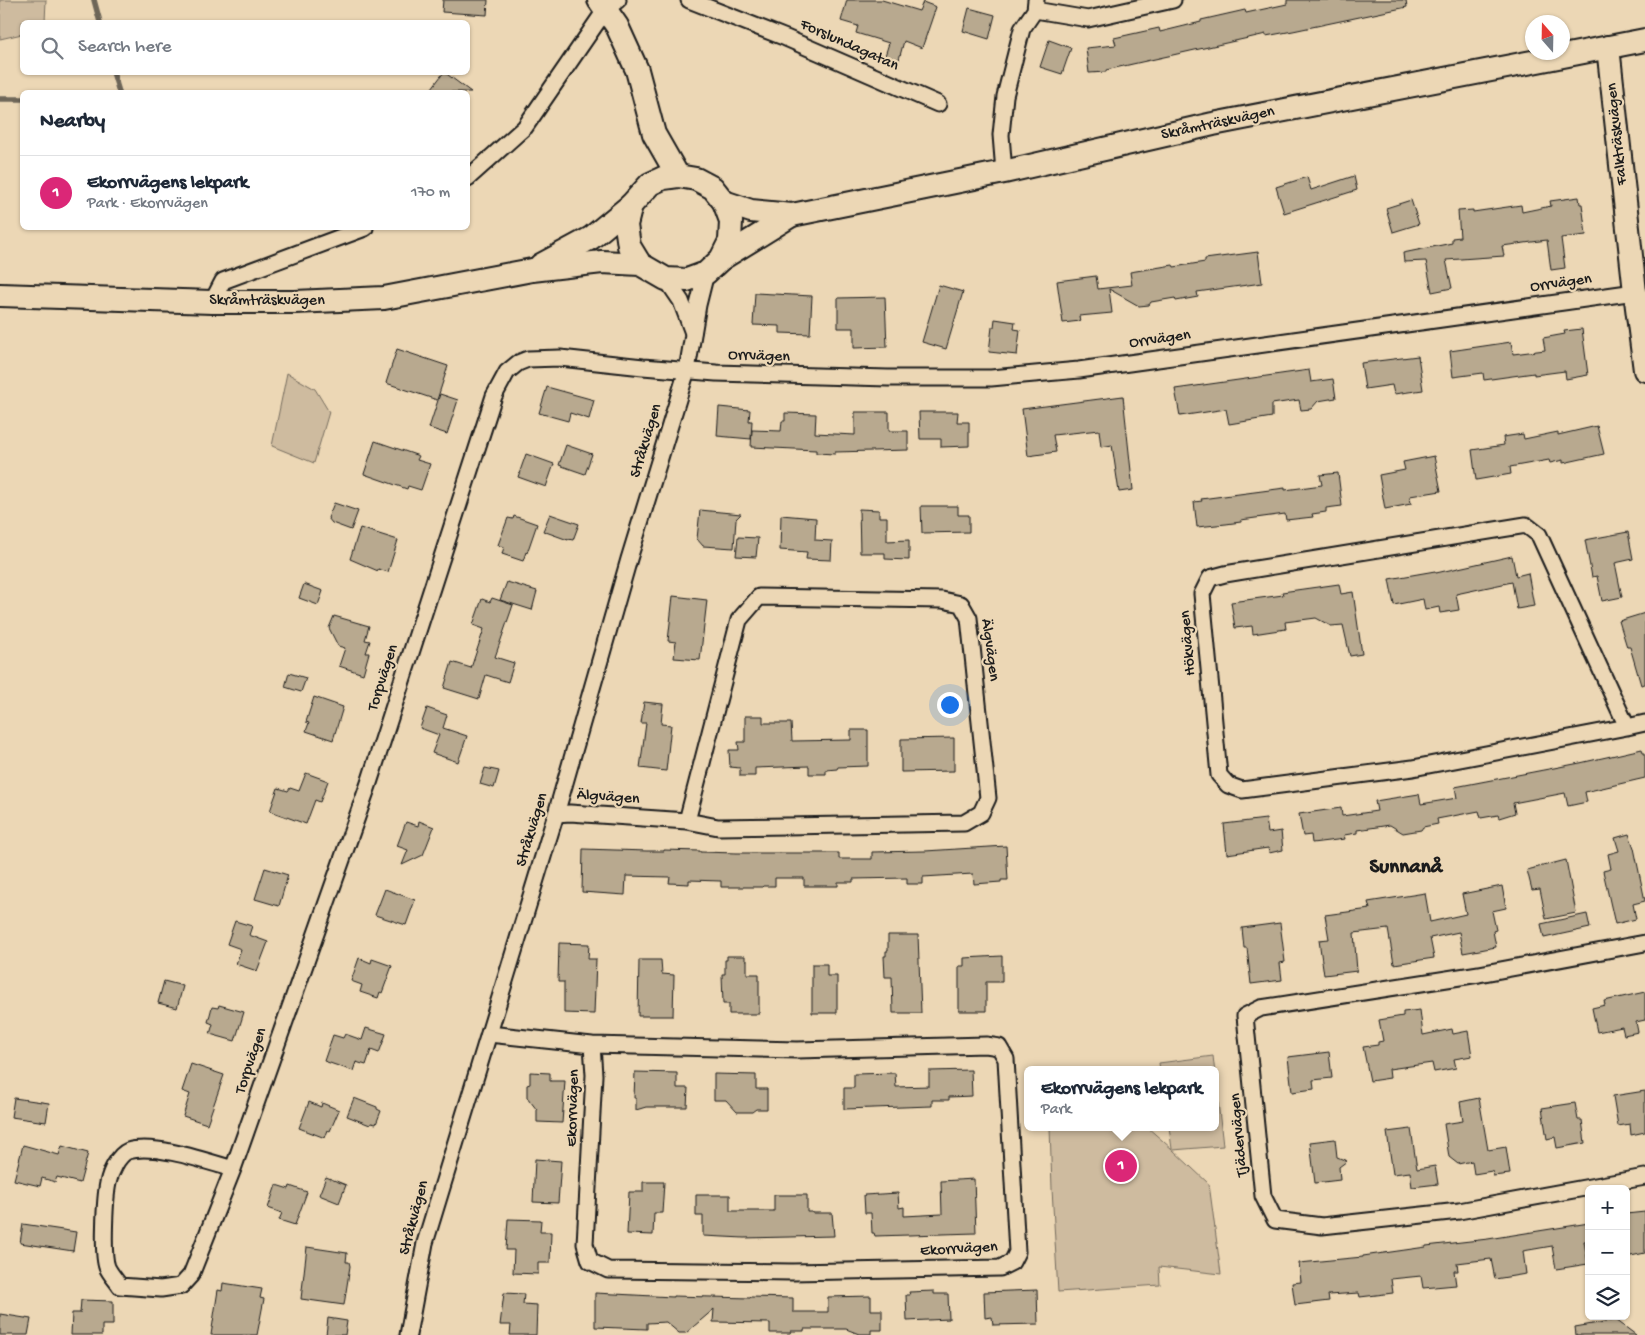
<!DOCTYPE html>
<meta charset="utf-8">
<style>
:root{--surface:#fff;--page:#f6f6f7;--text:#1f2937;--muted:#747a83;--line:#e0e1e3;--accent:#db2777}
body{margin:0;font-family:"Gochi Hand",sans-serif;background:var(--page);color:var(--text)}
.controls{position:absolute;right:15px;bottom:15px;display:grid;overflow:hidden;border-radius:8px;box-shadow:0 1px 4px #0004}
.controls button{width:45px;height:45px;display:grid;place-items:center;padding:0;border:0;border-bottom:1px solid var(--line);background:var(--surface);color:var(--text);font:25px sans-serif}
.compass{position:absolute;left:1525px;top:15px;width:45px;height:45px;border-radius:50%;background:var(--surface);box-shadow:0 1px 4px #0004;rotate:340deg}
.you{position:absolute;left:949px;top:704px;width:18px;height:18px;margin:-12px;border:4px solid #fff;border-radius:50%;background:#1a73e8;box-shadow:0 0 0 8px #1a73e833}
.badge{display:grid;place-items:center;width:32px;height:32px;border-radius:50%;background:var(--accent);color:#fff;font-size:16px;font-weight:700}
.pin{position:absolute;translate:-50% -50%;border:2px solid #fff;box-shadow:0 1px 5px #0006}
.popup{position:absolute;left:1024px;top:1066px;width:195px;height:65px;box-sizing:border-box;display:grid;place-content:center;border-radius:8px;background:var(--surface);filter:drop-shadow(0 1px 4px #0005);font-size:16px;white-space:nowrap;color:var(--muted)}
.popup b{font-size:19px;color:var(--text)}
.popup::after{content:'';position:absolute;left:50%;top:100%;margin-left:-10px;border:10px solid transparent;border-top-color:var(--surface)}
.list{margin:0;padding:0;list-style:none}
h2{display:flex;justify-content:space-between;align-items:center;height:65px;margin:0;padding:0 20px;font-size:21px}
h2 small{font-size:16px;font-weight:400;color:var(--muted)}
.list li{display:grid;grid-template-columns:32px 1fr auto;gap:15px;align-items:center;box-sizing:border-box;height:75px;padding:0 20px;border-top:1px solid var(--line)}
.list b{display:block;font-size:19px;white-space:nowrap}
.list p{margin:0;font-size:16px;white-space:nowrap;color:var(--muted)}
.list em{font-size:16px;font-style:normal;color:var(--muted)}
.icon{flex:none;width:28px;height:28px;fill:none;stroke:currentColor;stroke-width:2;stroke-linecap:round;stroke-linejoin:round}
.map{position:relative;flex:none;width:1645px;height:1335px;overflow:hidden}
.search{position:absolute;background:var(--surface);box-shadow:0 1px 4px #0004;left:20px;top:20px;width:450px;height:55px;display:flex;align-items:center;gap:12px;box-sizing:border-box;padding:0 18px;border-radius:8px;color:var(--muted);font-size:19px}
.panel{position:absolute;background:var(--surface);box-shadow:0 1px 4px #0004;left:20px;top:90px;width:450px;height:140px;border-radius:8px}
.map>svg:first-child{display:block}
.green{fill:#cebb9f;stroke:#756c5e}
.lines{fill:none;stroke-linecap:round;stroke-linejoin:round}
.stream{stroke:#6e6659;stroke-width:5.5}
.building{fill:#b8a98f;stroke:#1c1c1c}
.street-casing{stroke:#1c1c1c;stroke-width:19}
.secondary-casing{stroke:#1c1c1c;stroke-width:26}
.street{stroke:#ecd7b5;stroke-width:15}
.secondary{stroke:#ecd7b5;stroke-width:22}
.labels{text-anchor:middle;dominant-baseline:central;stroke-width:4.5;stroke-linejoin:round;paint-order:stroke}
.street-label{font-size:16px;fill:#1c1c1c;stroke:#ecd7b5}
.district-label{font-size:21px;font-weight:bold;fill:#1c1c1c;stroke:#ecd7b5}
</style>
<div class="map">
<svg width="1645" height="1335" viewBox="0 0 1645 1335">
<rect width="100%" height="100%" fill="#ecd7b5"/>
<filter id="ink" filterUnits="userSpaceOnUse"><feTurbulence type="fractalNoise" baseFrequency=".02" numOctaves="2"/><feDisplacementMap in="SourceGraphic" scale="10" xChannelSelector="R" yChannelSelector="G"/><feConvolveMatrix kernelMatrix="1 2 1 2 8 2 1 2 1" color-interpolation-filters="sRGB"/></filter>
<g filter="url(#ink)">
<g class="green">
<polygon points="0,0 46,0 45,22 22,22 22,34 0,39"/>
<polygon points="287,373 315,389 329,412 314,463 272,446"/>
<polygon points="1213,1056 1223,1146 1173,1150 1209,1184 1221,1274 1159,1267 1160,1285 1058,1292 1052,1189 1050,1127 1147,1127 1172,1149 1169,1127 1215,1127 1215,1070 1160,1070 1159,1063"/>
</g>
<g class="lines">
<g class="stream">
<polyline points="94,0 100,22"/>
<polyline points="113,72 119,92"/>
<polyline points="0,99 22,99"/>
</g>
</g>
<g class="building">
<polygon points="443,0 488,0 487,15 442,12"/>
<polygon points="847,0 882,0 919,11 923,2 936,7 922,48 904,41 898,63 884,59 889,43 856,33 858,26 841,21"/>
<polygon points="1287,0 1406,0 1407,7 1293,31 1266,36 1266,34 1106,70 1106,72 1089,73 1086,48 1116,45 1114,38 1159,28 1160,32 1201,22 1201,20 1245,10 1246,13 1287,4"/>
<polygon points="969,8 995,15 989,39 963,31"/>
<polygon points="1049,40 1071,48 1062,74 1040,67"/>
<polygon points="444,72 471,92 429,92"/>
<polygon points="1354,176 1357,190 1284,213 1276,187 1307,177 1311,190"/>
<polygon points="1579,197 1580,204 1582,204 1586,235 1561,238 1565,268 1551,270 1547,240 1502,246 1504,256 1446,260 1452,288 1432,292 1426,261 1404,262 1403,253 1452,243 1452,238 1460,237 1458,211 1473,210 1473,212 1521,205 1522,212 1551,206 1550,201"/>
<polygon points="1411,200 1419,224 1393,232 1386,208"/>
<polygon points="1258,252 1262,283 1197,292 1198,297 1176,301 1175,298 1151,302 1149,305 1139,306 1109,289 1112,313 1079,316 1080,321 1063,323 1057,281 1096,276 1098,289 1132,285 1130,272 1173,265 1174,267 1205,262 1205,259"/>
<polygon points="939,285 963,292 946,349 922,342"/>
<polygon points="755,293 812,296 810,334 780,333 780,326 753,325"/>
<polygon points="885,297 887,347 854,348 854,328 838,328 838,298"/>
<polygon points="995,319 1015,322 1014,329 1020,330 1017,355 989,352 992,327 994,327"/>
<polygon points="1582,329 1588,375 1566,379 1565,371 1534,375 1534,373 1484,380 1483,373 1453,377 1450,351 1511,342 1513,354 1545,350 1543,338 1565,334 1564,331"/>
<polygon points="397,349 448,366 437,400 386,383"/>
<polygon points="1418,356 1423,390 1394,394 1392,385 1365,389 1361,363"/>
<polygon points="1309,370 1311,382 1333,379 1336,398 1318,401 1311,409 1301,410 1299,400 1272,404 1272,417 1229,424 1226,409 1180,416 1175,389"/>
<polygon points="547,387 594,400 589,419 570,413 568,421 539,413"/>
<polygon points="440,394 458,400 447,434 429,428"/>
<polygon points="1123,396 1133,490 1119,492 1112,445 1101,447 1099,430 1053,435 1056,452 1028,456 1022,409"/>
<polygon points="719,407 750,410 749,421 752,421 751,439 717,436"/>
<polygon points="855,412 889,412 889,431 908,431 908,450 835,452 835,454 816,453 816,450 751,447 752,430 781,431 782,421 785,421 785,413 816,414 815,433 855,435"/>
<polygon points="919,412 958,412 957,422 969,422 969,446 941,447 941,439 920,439"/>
<polygon points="1597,426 1604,454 1563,463 1563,460 1550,463 1549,460 1510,467 1511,474 1476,480 1472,450 1504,445 1503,437 1523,434 1524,439 1558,432 1558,435"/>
<polygon points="375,441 419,456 417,460 430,464 421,490 408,486 407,489 364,474"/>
<polygon points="566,445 592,454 585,474 559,465"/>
<polygon points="526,454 554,464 546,487 518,477"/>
<polygon points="1434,456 1441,491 1410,496 1411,504 1385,509 1379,475 1405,470 1403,462"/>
<polygon points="1338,473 1342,506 1326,508 1326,512 1312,514 1313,517 1286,520 1285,514 1241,520 1241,522 1226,524 1197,527 1194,502 1202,501 1201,499 1285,488 1285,490 1322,485 1320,475"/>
<polygon points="334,503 358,511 351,530 332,523 328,518"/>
<polygon points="921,506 958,506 958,515 969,515 969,532 922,533"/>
<polygon points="859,509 879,510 879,517 887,517 887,541 909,540 909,560 885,559 885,553 860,553"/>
<polygon points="700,510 741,514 736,519 734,548 703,546 697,539"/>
<polygon points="550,514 579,524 573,540 568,539 568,540 543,531"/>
<polygon points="781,515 816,518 815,540 832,541 831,560 806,559 807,552 780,550"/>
<polygon points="514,516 537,524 527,553 526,552 523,561 502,554 504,547 498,545 508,518 513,519"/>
<polygon points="360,528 398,540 388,572 378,569 378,571 350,559"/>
<polygon points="1628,532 1633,559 1615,563 1622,597 1602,601 1597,576 1592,577 1585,540"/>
<polygon points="738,537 758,538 756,557 736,556"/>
<polygon points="1512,556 1516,576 1528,573 1534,606 1517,609 1512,582 1456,594 1459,610 1440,613 1439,607 1425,610 1423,599 1394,605 1389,579 1435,571 1436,573"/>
<polygon points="507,582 537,591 532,610 500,600"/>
<polygon points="304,584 323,591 318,605 299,598"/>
<polygon points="1339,584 1341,594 1353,592 1362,654 1350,656 1343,625 1331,626 1316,618 1285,622 1286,629 1253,634 1252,626 1235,628 1231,602 1283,595 1282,592"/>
<polygon points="673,596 707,600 700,660 674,658 676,642 668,641"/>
<polygon points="492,598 513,605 495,657 514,663 508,682 486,675 479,699 444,688 452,662 471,668 484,629 473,625 482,599 490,602"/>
<polygon points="1645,613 1645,684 1641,685 1630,647 1627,647 1619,621"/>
<polygon points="334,616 369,626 365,640 370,641 366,653 369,653 363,674 339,666 345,648 338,646 329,628"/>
<polygon points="289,673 306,678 301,692 285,687"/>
<polygon points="314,697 343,707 333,740 306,731 309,723 306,722"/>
<polygon points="644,702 663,704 661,724 671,725 666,771 640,768 646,723 641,723"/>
<polygon points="427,708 447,715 443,728 467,736 458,762 432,753 439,735 420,728"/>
<polygon points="745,716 763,716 763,723 791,723 792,741 851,740 851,730 868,730 868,766 838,767 837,769 826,770 826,774 809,774 809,766 755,768 755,776 740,776 740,768 730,767 729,750 739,750 738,742 745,742"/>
<polygon points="954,738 954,771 901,772 901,739"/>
<polygon points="1642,749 1643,753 1645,753 1645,778 1585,792 1587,802 1568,806 1565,793 1513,803 1515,813 1499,818 1498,815 1481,818 1479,811 1437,819 1438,824 1423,827 1421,830 1403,833 1390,825 1357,830 1357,833 1344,835 1345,839 1312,843 1311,835 1303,836 1299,814 1341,808 1342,816 1377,811 1375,801 1419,794 1421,804 1457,798 1455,787 1580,763"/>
<polygon points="485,768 499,771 494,788 480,784"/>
<polygon points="306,773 328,781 320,802 315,800 306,824 270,811 278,788 288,791 290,788 299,791"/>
<polygon points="1266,819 1268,833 1281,831 1283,850 1269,853 1268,848 1227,854 1224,824"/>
<polygon points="419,821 434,827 423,855 402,865 408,850 397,846 406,822 418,826"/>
<polygon points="1629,834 1634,848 1645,901 1633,904 1636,919 1615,924 1603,871 1611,869 1608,854 1619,851 1615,838"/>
<polygon points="1006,846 1008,880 1001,880 1001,882 974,884 973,874 923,877 923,884 907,884 907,878 853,879 853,882 838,882 838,886 804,886 804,878 775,878 775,886 763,886 762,887 721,887 721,881 689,880 689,884 669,883 670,877 626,876 625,895 582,892 583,849 647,851 664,851 664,850 700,851 700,852 737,853 839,853 839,859 872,859 872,852 925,851"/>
<polygon points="1566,860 1576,913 1546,919 1540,889 1532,890 1527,870"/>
<polygon points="265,868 288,875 279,906 255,899"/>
<polygon points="1502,886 1506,908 1492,911 1496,930 1493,931 1496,947 1463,953 1459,932 1430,938 1434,958 1394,964 1388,929 1354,933 1357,971 1324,975 1319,940 1329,939 1325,915 1370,909 1368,902 1425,893 1430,922 1466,914 1462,894"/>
<polygon points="385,889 415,900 406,925 375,915"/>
<polygon points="1587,914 1590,928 1544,938 1541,924"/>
<polygon points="235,921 252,926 249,935 268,942 257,971 236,964 241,949 227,944"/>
<polygon points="1280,923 1285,962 1280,963 1282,980 1251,984 1247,948 1244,948 1242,928"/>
<polygon points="888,935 918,935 921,1013 893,1013 892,977 885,977 884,956 886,956 886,951 888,951"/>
<polygon points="559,943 589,944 588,959 596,959 594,1014 564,1013 564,982 558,982"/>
<polygon points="727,956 745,956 745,960 747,960 747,974 759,974 759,1014 729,1014 729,1004 723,1004 722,974 725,974 725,960 727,960"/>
<polygon points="1002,956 1002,982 986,982 986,1011 959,1011 959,966 964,966 964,958"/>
<polygon points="359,958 371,963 372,959 392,966 382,993 380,992 378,998 360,992 362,985 351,981"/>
<polygon points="639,960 661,960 662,974 674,975 673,1016 638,1016"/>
<polygon points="812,964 827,964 827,976 837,976 837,1013 812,1013"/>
<polygon points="164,981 183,986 177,1008 158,1003"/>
<polygon points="1645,992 1645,1020 1636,1022 1638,1032 1624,1035 1622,1027 1597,1032 1592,1008 1605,1005 1604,1001"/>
<polygon points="219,1005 244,1012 235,1041 210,1034 213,1024 208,1022 212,1007 218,1008"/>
<polygon points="1420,1010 1423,1035 1452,1029 1453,1034 1468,1031 1472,1056 1454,1059 1456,1068 1434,1072 1432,1063 1389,1069 1390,1078 1370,1081 1363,1047 1378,1045 1378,1042 1383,1041 1379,1020 1403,1016 1403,1012"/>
<polygon points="366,1028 386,1034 379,1053 371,1050 366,1065 356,1062 353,1071 324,1061 333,1035 343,1038 345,1034 362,1040"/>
<polygon points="1329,1052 1332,1078 1313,1080 1314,1089 1292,1092 1288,1057"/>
<polygon points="191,1064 224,1075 207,1124 183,1116 190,1094 182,1091"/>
<polygon points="971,1070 972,1096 949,1097 949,1100 932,1100 932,1106 844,1109 844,1088 854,1088 854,1074 895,1073 896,1087 929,1086 929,1071"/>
<polygon points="530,1072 550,1073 550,1081 565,1081 562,1123 537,1122 537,1110 527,1097 527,1085 530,1084"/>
<polygon points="635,1072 677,1073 677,1088 688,1088 687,1107 646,1107 636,1110 636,1098 634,1098"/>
<polygon points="714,1074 756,1075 756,1089 767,1089 767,1109 756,1109 752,1112 737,1112 726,1100 714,1100"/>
<polygon points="1645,1091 1645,1132 1631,1135 1630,1124 1618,1126 1613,1096"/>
<polygon points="14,1098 49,1103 46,1122 11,1117"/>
<polygon points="354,1098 377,1107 377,1109 381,1111 376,1124 371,1123 370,1125 347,1116"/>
<polygon points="1479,1098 1488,1150 1506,1147 1510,1174 1493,1176 1492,1171 1474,1174 1472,1161 1458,1164 1449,1157 1444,1124 1463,1121 1460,1102"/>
<polygon points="309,1102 321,1107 322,1103 339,1110 330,1131 328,1130 325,1138 299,1128"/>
<polygon points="1575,1103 1578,1120 1582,1120 1585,1143 1557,1148 1555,1137 1547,1139 1542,1108"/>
<polygon points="1411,1129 1417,1169 1435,1166 1438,1184 1412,1187 1410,1172 1393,1174 1387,1132"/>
<polygon points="1335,1139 1337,1157 1347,1161 1339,1167 1340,1180 1315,1183 1310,1142"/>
<polygon points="23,1145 59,1155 62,1146 88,1153 80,1183 57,1177 55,1182 42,1178 40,1186 14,1180"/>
<polygon points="535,1159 561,1161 558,1203 533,1202"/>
<polygon points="326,1177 346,1185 339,1203 319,1195"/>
<polygon points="974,1179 976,1233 875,1236 874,1233 872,1233 871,1213 865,1213 864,1195 898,1193 899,1208 904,1207 904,1216 942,1214 941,1181"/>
<polygon points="643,1182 664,1182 662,1213 654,1213 653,1235 627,1234 629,1192 643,1192"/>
<polygon points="276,1185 289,1189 290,1186 307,1192 295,1225 279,1220 282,1213 268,1208"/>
<polygon points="696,1195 730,1195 730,1211 774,1211 774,1195 807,1195 807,1212 812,1212 812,1213 832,1213 834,1236 744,1238 703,1236 703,1216 696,1216"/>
<polygon points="1645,1212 1645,1253 1626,1257 1626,1214"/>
<polygon points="508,1219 541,1220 540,1232 551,1232 550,1263 538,1263 538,1274 513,1273 514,1250 506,1250"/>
<polygon points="1589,1223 1589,1241 1584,1241 1588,1264 1556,1269 1552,1246 1523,1251 1526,1274 1495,1279 1491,1259 1457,1263 1458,1271 1454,1271 1456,1285 1423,1288 1421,1276 1391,1279 1393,1293 1360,1297 1359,1293 1328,1295 1329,1301 1295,1305 1292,1283 1301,1282 1299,1263 1363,1257 1363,1256 1426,1247 1426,1246 1488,1239"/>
<polygon points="23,1224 76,1232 73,1251 20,1243"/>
<polygon points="307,1247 347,1253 346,1262 349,1262 350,1266 344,1305 301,1299"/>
<polygon points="223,1283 262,1289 260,1298 264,1299 257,1335 211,1335 218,1290 222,1291"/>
<polygon points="1037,1290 1038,1324 993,1325 992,1317 985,1318 984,1292"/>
<polygon points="934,1291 934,1294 948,1294 949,1319 907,1321 906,1295 910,1295 909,1292"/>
<polygon points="504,1293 524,1294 523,1304 537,1305 536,1335 510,1335 511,1325 500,1325"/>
<polygon points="595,1293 673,1297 673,1296 750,1298 751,1297 793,1298 793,1312 828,1312 828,1297 871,1296 871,1310 882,1310 882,1330 871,1330 871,1334 859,1334 846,1329 804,1329 804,1331 791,1331 791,1333 770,1333 770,1323 713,1322 714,1309 686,1333 679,1333 666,1322 647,1323 647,1329 595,1327"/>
<polygon points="81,1300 113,1301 113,1325 102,1325 102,1335 71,1335 72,1313 80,1313"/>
<polygon points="0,1314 31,1319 28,1335 0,1335"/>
<polygon points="328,1318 347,1321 345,1335 326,1335"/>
<polygon points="1616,1320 1636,1335 1576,1335 1575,1327"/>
</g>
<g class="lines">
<g class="street-casing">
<g id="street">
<polyline points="689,0 786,38 938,104"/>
<polyline points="1035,10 1088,19 1173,0"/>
<polyline points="1004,172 1001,135 1005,96 1022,29 1035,10 1036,0"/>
<polyline points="468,178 525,127 606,9 618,0"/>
<polyline points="666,279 681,301 693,333"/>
<polyline points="212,302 223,281 365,228"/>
<polyline points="1627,727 1539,535 1526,525 1225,574 1210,578 1202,594 1219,775 1228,785 1242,790 1413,768 1627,727 1645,723"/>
<polyline points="556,814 570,813 687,821 718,827 964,823 981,813 988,798 969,618 961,604 942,600 759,597 739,620 687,821"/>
<polyline points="1645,943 1479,974 1261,1008 1245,1016 1263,1196 1275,1220 1322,1226 1459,1211 1645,1177"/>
<polyline points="489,1034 592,1045 594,1075 585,1244 590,1261 608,1270 792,1272 1000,1268 1012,1262 1017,1252 1006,1059 999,1047 986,1045 797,1050 592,1045"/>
<path d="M 233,1169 C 206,1161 154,1143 128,1151 C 118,1155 110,1173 108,1183 C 105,1197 102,1254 107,1267 C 110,1274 116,1280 120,1286 L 161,1289 L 181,1286 L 191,1275 L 233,1169 L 369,783 L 494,396 L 507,372 L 518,363 L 528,359 L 560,358 L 643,367 L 716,373 L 888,378 L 991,378 L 1079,370 L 1635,292"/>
<polyline points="408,1335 425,1243 556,814 629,559 687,370 698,305 706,273"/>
</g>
</g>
<g class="secondary-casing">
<g id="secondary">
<polyline points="599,0 617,26 637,70 654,134 678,176"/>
<polyline points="1608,47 1635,292 1645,370"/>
<polyline points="724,202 751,211 792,215 1004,172 1213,124 1645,40"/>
<polyline points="721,259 792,215"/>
<polyline points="541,265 591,238 631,205"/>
<polyline points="0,295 212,302 295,302 384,298 532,270 602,262 640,264 666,279 687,280 706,273 721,259 730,241 731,221 724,202 713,188 696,179 678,176 663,178 650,184 631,205 626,225 629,246 640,264"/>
</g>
</g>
<use href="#street" class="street"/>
<use href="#secondary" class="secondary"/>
</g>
</g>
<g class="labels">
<g class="street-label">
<text transform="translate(849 46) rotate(24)">Forslundagatan</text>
<text transform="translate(1218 124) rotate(-12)">Skråmträskvägen</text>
<text transform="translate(1618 134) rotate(-96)">Falkträskvägen</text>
<text transform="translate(1561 284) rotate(-8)">Orrvägen</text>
<text x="267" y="301">Skråmträskvägen</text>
<text transform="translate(1160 340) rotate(-8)">Orrvägen</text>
<text transform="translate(759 357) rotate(2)">Orrvägen</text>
<text transform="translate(647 441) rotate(-73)">Stråkvägen</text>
<text transform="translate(1189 643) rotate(-95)">Hökvägen</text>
<text transform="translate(989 650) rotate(82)">Älgvägen</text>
<text transform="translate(384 678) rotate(-72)">Torpvägen</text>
<text transform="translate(608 798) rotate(4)">Älgvägen</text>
<text transform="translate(533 830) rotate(-73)">Stråkvägen</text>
<text transform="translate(252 1061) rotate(-71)">Torpvägen</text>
<text transform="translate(574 1108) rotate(-88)">Ekorrvägen</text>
<text transform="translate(1240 1135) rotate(-95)">Tjädervägen</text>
<text transform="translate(415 1218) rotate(-75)">Stråkvägen</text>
<text transform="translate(959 1250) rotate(-3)">Ekorrvägen</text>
</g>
<g class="district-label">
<text x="1406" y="868">Sunnanå</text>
</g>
</g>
</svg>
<div class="controls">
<button>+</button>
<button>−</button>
<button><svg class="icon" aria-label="layers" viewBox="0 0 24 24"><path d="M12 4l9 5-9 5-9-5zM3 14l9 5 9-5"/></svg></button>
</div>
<svg class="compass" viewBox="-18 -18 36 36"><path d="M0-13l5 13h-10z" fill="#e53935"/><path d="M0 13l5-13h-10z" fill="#747a83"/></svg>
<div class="you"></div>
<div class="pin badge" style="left:1121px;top:1166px">1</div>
<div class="popup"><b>Ekorrvägens lekpark</b>Park</div>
<div class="search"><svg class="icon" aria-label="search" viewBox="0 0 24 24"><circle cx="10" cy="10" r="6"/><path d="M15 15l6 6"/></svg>Search here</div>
<section class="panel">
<h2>Nearby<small></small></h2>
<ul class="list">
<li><span class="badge">1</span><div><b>Ekorrvägens lekpark</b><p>Park · Ekorrvägen</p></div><em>170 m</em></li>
</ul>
</section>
</div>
